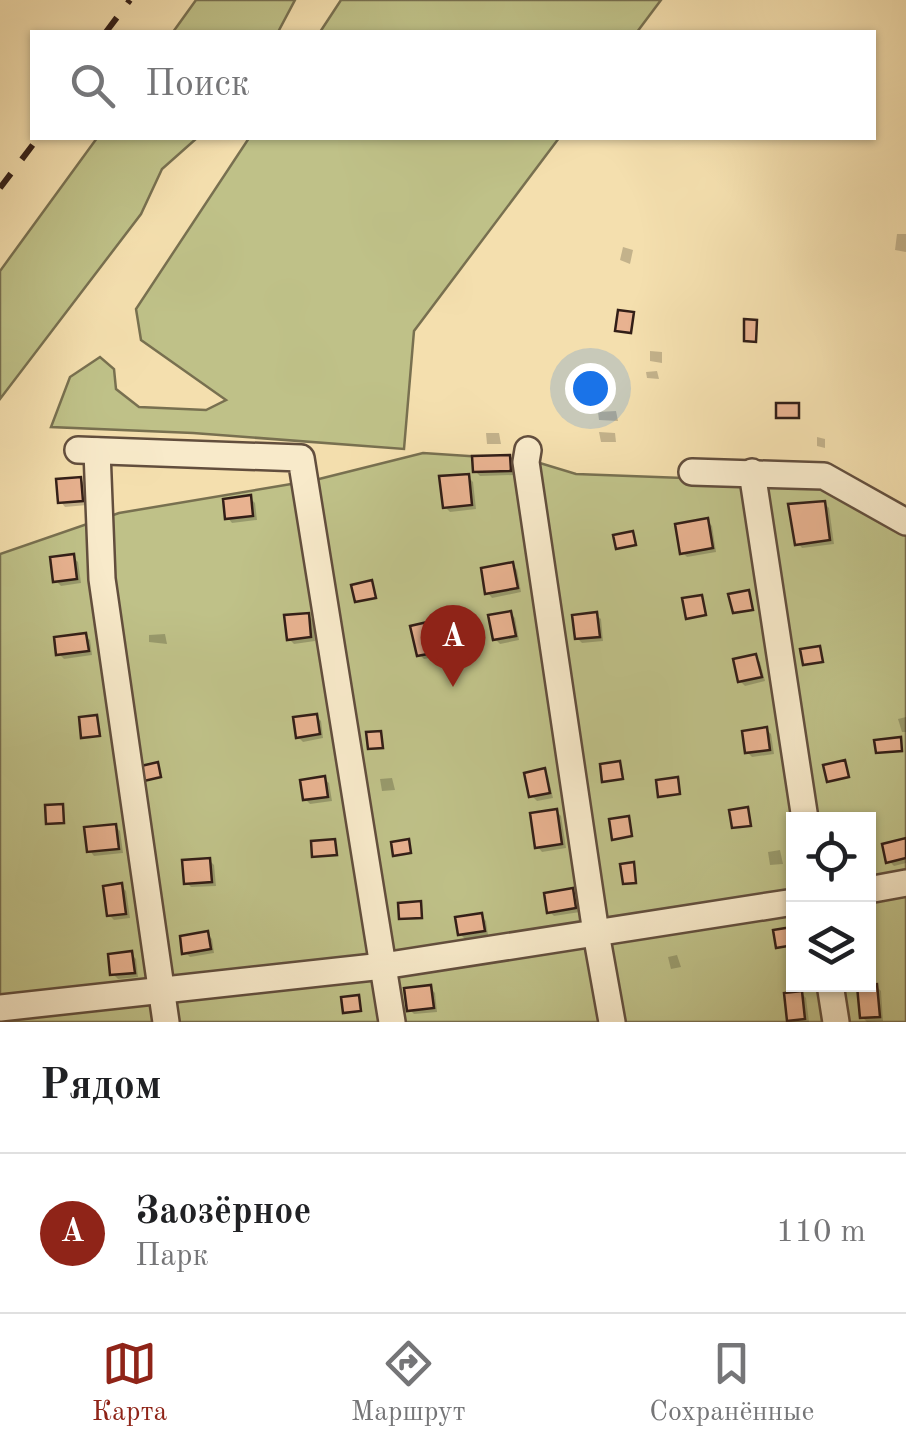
<!DOCTYPE html>
<html lang="ru">
<meta charset="utf-8">
<style>
:root{--surface:#fff;--page:#f6f6f6;--text:#202124;--muted:#757577;--line:#e0e0e0;--accent:#8f2418}
body{margin:0;font-family:"Old Standard TT",serif;background:var(--page);color:var(--text)}
.controls{position:absolute;right:30px;bottom:30px;display:grid;overflow:hidden;border-radius:0px;box-shadow:0 2px 8px #0004}
.controls button{width:90px;height:90px;display:grid;place-items:center;padding:0;border:0;border-bottom:2px solid var(--line);background:var(--surface);color:var(--text);font:50px sans-serif}
.you{position:absolute;left:590px;top:388px;width:35px;height:35px;margin:-25px;border:8px solid #fff;border-radius:50%;background:#1a73e8;box-shadow:0 0 0 15px #1a73e833}
.badge{display:grid;place-items:center;width:65px;height:65px;border-radius:50%;background:var(--accent);color:#fff;font-size:32px;font-weight:700}
.pin{position:absolute;translate:-50% -82px;filter:drop-shadow(0 2px 5px #0008)}
.pin::after{content:'';position:absolute;top:52px;width:35px;height:30px;background:inherit;clip-path:polygon(0 0,100% 0,50% 100%)}
.list{margin:0;padding:0;list-style:none}
h2{display:flex;justify-content:space-between;align-items:center;height:130px;margin:0;padding:0 40px;font-size:42px}
h2 small{font-size:32px;font-weight:400;color:var(--muted)}
.list li{display:grid;grid-template-columns:65px 1fr auto;gap:30px;align-items:center;box-sizing:border-box;height:160px;padding:0 40px;border-top:2px solid var(--line)}
.list b{display:block;font-size:38px;white-space:nowrap}
.list p{margin:0;font-size:32px;white-space:nowrap;color:var(--muted)}
.list em{font-size:32px;font-style:normal;color:var(--muted)}
.icon{flex:none;width:55px;height:55px;fill:none;stroke:currentColor;stroke-width:2;stroke-linecap:round;stroke-linejoin:round}
.map{position:relative;flex:none;width:906px;height:1022px;overflow:hidden}
.search{position:absolute;background:var(--surface);box-shadow:0 2px 8px #0004;left:30px;right:30px;top:30px;height:110px;display:flex;align-items:center;gap:25px;box-sizing:border-box;padding:0 35px;border-radius:0px;color:var(--muted);font-size:38px}
.sheet{height:290px;background:var(--surface)}
nav{display:flex;justify-content:space-around;align-items:center;box-sizing:border-box;height:140px;border-top:2px solid var(--line);background:var(--surface);font-size:28px;color:var(--muted)}
nav a{display:grid;justify-items:center;gap:5px}
nav .on{color:var(--accent)}
.map>svg:first-child{display:block}
.green{fill:#bfc188;stroke:#787050;stroke-width:2.5;fill-rule:evenodd}
.shadow{fill:#0003}
.building{fill:#e8b290;stroke:#321e17;stroke-width:2.5}
.lines{fill:none;stroke-linecap:round;stroke-linejoin:round}
.minor-casing{stroke:#624e3d;stroke-width:30}
.minor{stroke:#f8eaca;stroke-width:25}
.rail{stroke:#321e17;stroke-width:6;stroke-dasharray:18 18;stroke-linecap:butt}
</style>
<div class="map">
<svg width="906" height="1022" viewBox="0 0 906 1022">
<rect width="100%" height="100%" fill="#f4dfae"/>
<filter id="stains"><feTurbulence type="fractalNoise" baseFrequency=".002" numOctaves="4"/><feColorMatrix values="0 0 0 0 .2 0 0 0 0 .09 0 0 0 0 .02 0 0 0 .5 -.17"/></filter>
<radialGradient id="worn" r=".72"><stop offset=".6" stop-color="#630" stop-opacity="0"/><stop offset="1" stop-color="#630" stop-opacity=".3"/></radialGradient>
<g class="green">
<polygon points="196,0 295,0 278,32 173,32"/>
<polygon points="341,0 661,0 637,32 320,32"/>
<polygon points="97,138 197,138 162,169 141,214 0,399 0,271"/>
<polygon points="249,138 559,138 414,331 404,449 193,433 51,427 70,377 100,357 114,369 116,389 139,407 206,410 226,400 141,340 136,309"/>
<path d="M 423,453 L 530,460 L 576,474 L 820,483 L 906,530 L 906,1022 L 0,1022 L 0,554 L 119,513 L 315,480 ZM 794,819 L 868,819 L 868,984 L 794,984 Z"/>
</g>
<g class="shadow">
<polygon points="897,234 906,234 906,252 895,250"/>
<polygon points="623,247 633,250 630,264 620,260"/>
<polygon points="650,351 662,352 662,363 650,361"/>
<polygon points="657,371 659,379 647,378 646,372"/>
<polygon points="616,411 618,421 599,420 598,412"/>
<polygon points="599,432 615,433 616,442 601,442"/>
<polygon points="486,433 499,433 501,444 487,444"/>
<polygon points="817,437 825,439 825,448 817,446"/>
<polygon points="509,457 514,462 514,475 480,476 475,471"/>
<polygon points="468,477 473,482 476,509 450,512 445,507"/>
<polygon points="80,479 85,484 87,505 65,507 61,502"/>
<polygon points="250,498 255,503 257,520 232,523 228,518"/>
<polygon points="824,503 829,508 834,544 802,548 798,543"/>
<polygon points="707,521 712,526 716,552 687,557 683,553"/>
<polygon points="73,557 78,562 81,583 61,586 56,581"/>
<polygon points="512,565 517,570 521,592 492,598 488,593"/>
<polygon points="510,613 515,618 519,640 500,644 495,639"/>
<polygon points="308,615 313,620 315,641 294,644 289,639"/>
<polygon points="596,615 601,619 603,641 582,643 577,638"/>
<polygon points="435,623 440,628 447,655 424,659 419,654"/>
<polygon points="165,634 167,644 149,642 149,635"/>
<polygon points="85,636 90,640 92,655 64,659 59,654"/>
<polygon points="756,657 760,662 765,681 745,686 740,681"/>
<polygon points="316,716 321,721 323,738 303,742 298,737"/>
<polygon points="906,717 906,732 902,732 898,719"/>
<polygon points="766,729 771,734 774,754 752,757 747,752"/>
<polygon points="544,771 548,776 553,798 537,801 532,796"/>
<polygon points="392,778 395,790 382,791 380,779"/>
<polygon points="324,779 329,783 332,801 310,804 305,799"/>
<polygon points="556,811 561,816 566,848 542,852 538,847"/>
<polygon points="115,826 120,831 123,853 94,856 90,851"/>
<polygon points="906,841 906,863 894,866 889,861"/>
<polygon points="780,850 783,864 770,865 768,852"/>
<polygon points="209,860 214,865 216,886 191,887 186,882"/>
<polygon points="121,886 126,891 130,918 114,920 109,915"/>
<polygon points="572,891 577,896 580,912 554,916 550,912"/>
<polygon points="481,916 486,921 488,935 465,939 460,934"/>
<polygon points="207,934 212,939 214,953 190,957 185,952"/>
<polygon points="131,954 136,959 138,977 118,979 113,974"/>
<polygon points="677,955 681,967 671,969 668,957"/>
<polygon points="876,986 881,991 883,1021 867,1022 862,1017"/>
<polygon points="430,988 435,993 437,1012 414,1014 409,1009"/>
<polygon points="801,993 806,998 809,1022 791,1022 789,1020"/>
</g>
<g class="building">
<polygon points="618,310 634,312 631,333 615,331"/>
<polygon points="744,319 757,320 756,342 744,341"/>
<rect x="776" y="403" width="23" height="15"/>
<polygon points="510,455 511,471 473,472 472,456"/>
<polygon points="469,474 472,505 443,508 439,476"/>
<polygon points="81,477 83,501 58,503 56,479"/>
<polygon points="251,495 253,516 225,519 223,499"/>
<polygon points="825,501 830,540 795,545 788,504"/>
<polygon points="708,518 713,548 680,554 675,524"/>
<polygon points="633,531 636,545 616,549 613,535"/>
<polygon points="74,554 77,579 53,582 50,557"/>
<polygon points="513,562 518,588 485,594 481,568"/>
<polygon points="372,580 376,598 355,602 351,585"/>
<polygon points="749,590 753,610 733,613 728,594"/>
<polygon points="702,595 706,615 686,619 682,598"/>
<polygon points="511,611 516,636 493,640 488,615"/>
<polygon points="597,612 600,637 575,639 572,615"/>
<polygon points="309,613 311,637 287,640 284,615"/>
<polygon points="436,620 444,651 417,656 410,626"/>
<polygon points="86,633 89,651 56,655 54,637"/>
<polygon points="820,646 823,662 803,665 800,649"/>
<polygon points="756,654 762,677 738,682 733,659"/>
<polygon points="317,714 320,734 296,738 293,717"/>
<polygon points="97,715 100,736 81,738 79,717"/>
<polygon points="767,727 770,750 745,753 742,731"/>
<polygon points="381,731 383,748 368,749 366,732"/>
<polygon points="901,737 902,751 876,753 874,740"/>
<polygon points="845,760 849,777 827,782 823,765"/>
<polygon points="620,761 623,779 602,782 600,764"/>
<polygon points="158,762 161,777 144,781 141,766"/>
<polygon points="545,768 550,793 529,797 524,773"/>
<polygon points="325,776 328,797 303,800 300,780"/>
<polygon points="678,777 680,794 658,797 656,780"/>
<polygon points="63,804 64,823 46,824 45,805"/>
<polygon points="748,807 751,826 732,828 729,810"/>
<polygon points="557,809 562,844 535,848 530,813"/>
<polygon points="629,816 632,836 612,840 609,819"/>
<polygon points="116,824 119,849 87,852 84,827"/>
<polygon points="906,838 906,858 886,863 882,844"/>
<polygon points="335,839 337,855 312,857 311,841"/>
<polygon points="409,839 411,853 393,856 391,842"/>
<polygon points="210,858 212,882 184,884 182,860"/>
<polygon points="634,862 636,883 623,884 620,864"/>
<polygon points="122,883 126,914 107,916 103,886"/>
<polygon points="573,888 576,908 547,913 544,893"/>
<polygon points="421,901 422,918 399,919 398,903"/>
<polygon points="482,913 485,931 458,935 455,917"/>
<polygon points="792,927 794,945 776,948 773,930"/>
<polygon points="208,931 211,949 182,954 180,936"/>
<polygon points="132,951 135,973 110,975 108,954"/>
<polygon points="877,984 880,1017 860,1018 857,986"/>
<polygon points="431,985 434,1008 407,1011 404,988"/>
<polygon points="802,991 805,1019 787,1021 784,993"/>
<polygon points="359,995 361,1011 343,1013 341,997"/>
</g>
<g class="lines">
<g class="minor-casing">
<g id="minor">
<polyline points="78,450 301,458 392,1022"/>
<polyline points="528,450 526,462 596,933 612,1022"/>
<polyline points="97,451 102,579 166,1022"/>
<polyline points="692,472 824,476 906,522"/>
<polyline points="752,472 805,819"/>
<polyline points="868,890 906,883"/>
<polyline points="830,984 836,1022"/>
<polyline points="0,1008 383,966 794,902"/>
</g>
</g>
<use href="#minor" class="minor"/>
<g class="rail">
<polyline points="106,32 130,0"/>
<polyline points="0,188 38,138"/>
</g>
</g>
<rect width="100%" height="100%" filter="url(#stains)"/>
<rect width="100%" height="100%" fill="url(#worn)"/>
</svg>
<div class="controls">
<button><svg class="icon" aria-label="locate" viewBox="0 0 24 24"><circle cx="12" cy="12" r="6"/><path d="M12 2v4M12 18v4M2 12h4M18 12h4"/></svg></button>
<button><svg class="icon" aria-label="layers" viewBox="0 0 24 24"><path d="M12 4l9 5-9 5-9-5zM3 14l9 5 9-5"/></svg></button>
</div>
<div class="you"></div>
<div class="pin badge" style="left:453px;top:687px">A</div>
<div class="search"><svg class="icon" aria-label="search" viewBox="0 0 24 24"><circle cx="10" cy="10" r="6"/><path d="M15 15l6 6"/></svg>Поиск</div>
</div>
<section class="sheet">
<h2>Рядом<small></small></h2>
<ul class="list">
<li><span class="badge">A</span><div><b>Заозёрное</b><p>Парк</p></div><em>110 m</em></li>
</ul>
</section>
<nav>
<a class="on"><svg class="icon" aria-label="map" viewBox="0 0 24 24"><path d="M3 6l6-2 6 2 6-2v14l-6 2-6-2-6 2zM9 4v14M15 6v14"/></svg>Карта</a>
<a><svg class="icon" aria-label="directions" viewBox="0 0 24 24"><path d="M12 3l9 9-9 9-9-9zM9 14v-3h6M13 9l2 2-2 2"/></svg>Маршрут</a>
<a><svg class="icon" aria-label="saved" viewBox="0 0 24 24"><path d="M7 4h10v16l-5-4-5 4z"/></svg>Сохранённые</a>
</nav>
